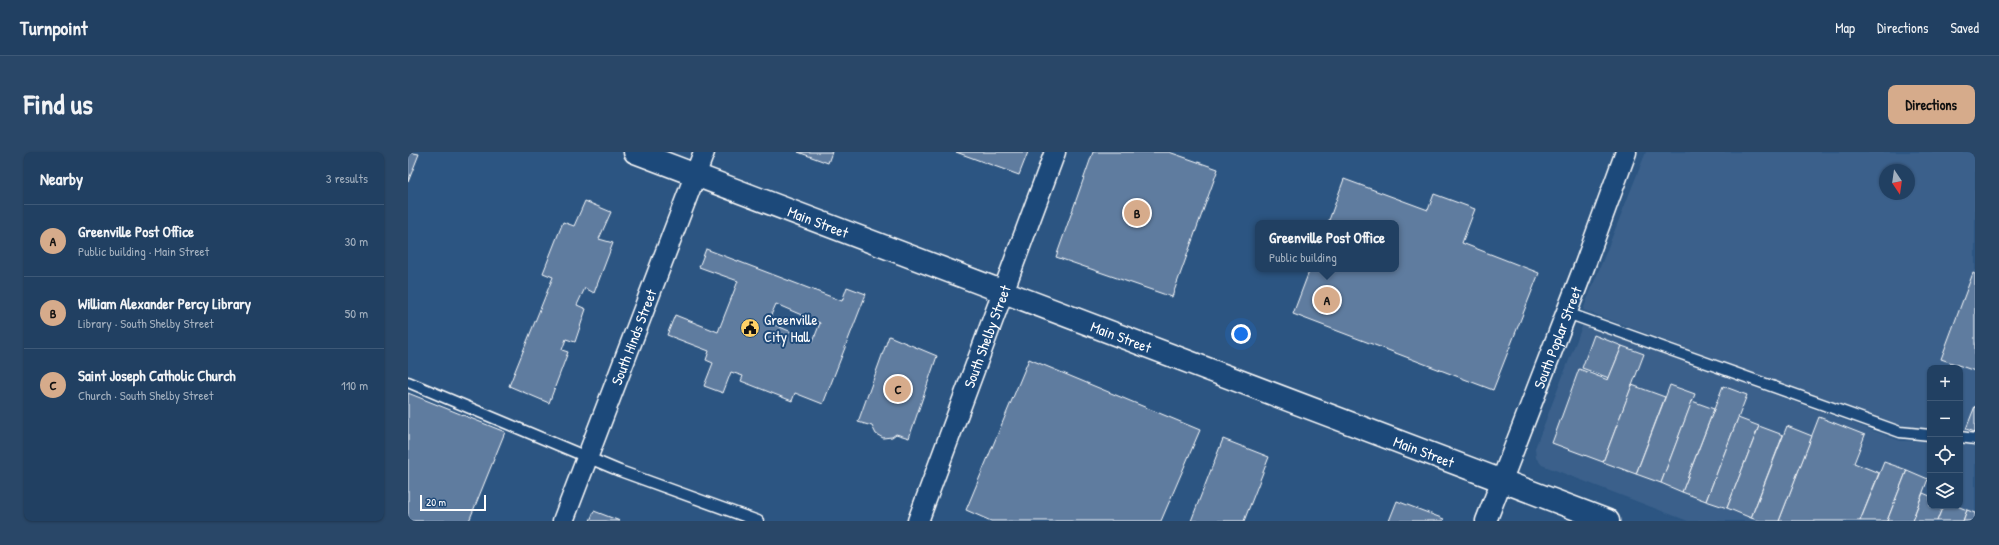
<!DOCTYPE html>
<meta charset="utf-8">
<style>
:root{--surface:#214062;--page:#294768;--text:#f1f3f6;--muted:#a2afbe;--line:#3e5977;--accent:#d6ab8b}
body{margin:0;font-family:"Patrick Hand",sans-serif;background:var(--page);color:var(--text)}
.controls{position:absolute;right:12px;bottom:12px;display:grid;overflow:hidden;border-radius:8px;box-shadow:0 1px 3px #0004}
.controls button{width:36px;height:36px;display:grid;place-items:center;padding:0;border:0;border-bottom:1px solid var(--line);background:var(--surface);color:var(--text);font:20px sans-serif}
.compass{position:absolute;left:1471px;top:12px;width:36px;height:36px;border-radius:50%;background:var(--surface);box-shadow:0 1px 3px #0004;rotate:167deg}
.scale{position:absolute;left:12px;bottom:10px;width:66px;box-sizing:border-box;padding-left:4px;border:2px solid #fff;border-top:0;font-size:11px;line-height:14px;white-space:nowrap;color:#fff;-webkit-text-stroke:3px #1f4a7a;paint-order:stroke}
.you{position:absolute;left:833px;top:182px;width:14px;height:14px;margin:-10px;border:3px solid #fff;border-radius:50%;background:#1a73e8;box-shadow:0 0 0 6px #1a73e833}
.badge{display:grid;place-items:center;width:26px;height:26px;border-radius:50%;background:var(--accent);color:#111;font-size:13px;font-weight:700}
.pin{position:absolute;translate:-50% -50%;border:2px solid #fff;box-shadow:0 1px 4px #0006}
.popup{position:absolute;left:847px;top:68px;width:144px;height:52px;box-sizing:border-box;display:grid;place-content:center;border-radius:8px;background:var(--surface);filter:drop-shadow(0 1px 3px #0005);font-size:13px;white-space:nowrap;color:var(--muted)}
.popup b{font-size:15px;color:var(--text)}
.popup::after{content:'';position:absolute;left:50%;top:100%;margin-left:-8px;border:8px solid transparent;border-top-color:var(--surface)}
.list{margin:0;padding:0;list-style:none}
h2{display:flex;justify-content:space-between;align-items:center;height:52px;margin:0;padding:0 16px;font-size:17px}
h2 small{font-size:13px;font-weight:400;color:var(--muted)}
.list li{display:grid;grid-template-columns:26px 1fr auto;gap:12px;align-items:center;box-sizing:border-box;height:72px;padding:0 16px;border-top:1px solid var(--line)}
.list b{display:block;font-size:15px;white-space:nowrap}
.list p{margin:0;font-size:13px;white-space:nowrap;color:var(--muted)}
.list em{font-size:13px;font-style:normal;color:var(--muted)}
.icon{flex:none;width:22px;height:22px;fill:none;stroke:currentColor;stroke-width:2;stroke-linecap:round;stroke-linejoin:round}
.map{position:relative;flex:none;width:1567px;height:369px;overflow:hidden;border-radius:8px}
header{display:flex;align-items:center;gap:24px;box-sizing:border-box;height:56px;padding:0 20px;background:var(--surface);border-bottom:1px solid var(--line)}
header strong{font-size:19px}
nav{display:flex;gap:22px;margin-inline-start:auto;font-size:14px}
.intro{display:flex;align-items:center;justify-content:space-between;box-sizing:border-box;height:96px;padding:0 24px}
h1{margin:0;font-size:28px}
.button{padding:10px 18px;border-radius:8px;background:var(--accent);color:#111;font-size:14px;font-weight:700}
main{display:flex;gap:24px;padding:0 24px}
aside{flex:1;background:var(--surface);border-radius:8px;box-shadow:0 1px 3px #0004}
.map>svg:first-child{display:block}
.built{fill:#3b618b;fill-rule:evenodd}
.building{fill:#5e7c9f;stroke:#fff;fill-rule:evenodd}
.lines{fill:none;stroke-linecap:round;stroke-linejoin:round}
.lane-casing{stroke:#fff;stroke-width:13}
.street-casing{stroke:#fff;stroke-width:23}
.secondary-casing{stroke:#fff;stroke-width:25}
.lane{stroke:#1f4a7a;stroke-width:10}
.street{stroke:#1f4a7a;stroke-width:20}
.secondary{stroke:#1f4a7a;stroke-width:22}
.labels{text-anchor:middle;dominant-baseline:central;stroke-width:4;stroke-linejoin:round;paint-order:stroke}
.street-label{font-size:15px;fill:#fff;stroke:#1f4a7a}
.poi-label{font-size:15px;fill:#fff;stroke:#1f4a7a;text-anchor:start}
</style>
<header>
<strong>Turnpoint</strong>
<nav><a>Map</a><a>Directions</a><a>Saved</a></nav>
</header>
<div class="intro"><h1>Find us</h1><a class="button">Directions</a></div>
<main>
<aside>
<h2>Nearby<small>3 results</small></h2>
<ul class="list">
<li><span class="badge">A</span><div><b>Greenville Post Office</b><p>Public building · Main Street</p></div><em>30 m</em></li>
<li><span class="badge">B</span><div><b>William Alexander Percy Library</b><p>Library · South Shelby Street</p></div><em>50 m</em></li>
<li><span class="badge">C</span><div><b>Saint Joseph Catholic Church</b><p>Church · South Shelby Street</p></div><em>110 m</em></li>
</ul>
</aside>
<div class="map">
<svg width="1567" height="369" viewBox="0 0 1567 369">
<rect width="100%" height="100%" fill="#2c5582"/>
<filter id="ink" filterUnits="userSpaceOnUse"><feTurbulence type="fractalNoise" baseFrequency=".025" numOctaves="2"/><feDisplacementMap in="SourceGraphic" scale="8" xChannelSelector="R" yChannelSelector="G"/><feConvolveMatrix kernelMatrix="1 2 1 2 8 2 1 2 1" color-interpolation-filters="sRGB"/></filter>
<g filter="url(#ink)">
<g class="built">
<path d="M 1238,0 L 1567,0 L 1567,282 L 1552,277 L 1552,216 L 1522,216 L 1522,277 L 1505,276 L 1453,262 L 1175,158 ZM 1477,18 L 1501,18 L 1501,42 L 1477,42 Z"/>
<polygon points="1175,172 1493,289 1522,289 1522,354 1552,354 1552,291 1567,293 1567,369 1280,369 1134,313 1128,306 1127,296"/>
</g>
<g class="building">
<polygon points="0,0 11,2 0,30"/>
<polygon points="390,0 424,0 420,11"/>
<polygon points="548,0 620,0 611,23"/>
<polygon points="685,0 761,0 810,17 764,145 648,105"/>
<polygon points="936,27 1020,58 1026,42 1067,57 1054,91 1131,121 1085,238 885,162 902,117 988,117 988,71 920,71"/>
<polygon points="177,49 203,60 191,87 205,91 186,141 177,136 169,153 178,157 167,190 158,187 154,198 160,200 141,251 101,234 145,125 135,121 155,70 166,74"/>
<path d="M 298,97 L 434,149 L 439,135 L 458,142 L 415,252 L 387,241 L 384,249 L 333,229 L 335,224 L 323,220 L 315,241 L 296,234 L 305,211 L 298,208 L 301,199 L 259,183 L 267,163 L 310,180 L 330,129 L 291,115 ZM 368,152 L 412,171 L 405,189 L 360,170 Z"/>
<polygon points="1565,121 1567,122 1567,219 1533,207"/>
<polygon points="1186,183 1214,194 1201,226 1174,216"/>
<polygon points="481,184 529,204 501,286 488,282 484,285 475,286 468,282 464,274 450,270"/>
<polygon points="1214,194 1236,202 1195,310 1144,291 1171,217 1200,228"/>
<polygon points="621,207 792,278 753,369 583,369 558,358"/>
<polygon points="1224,233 1257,245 1228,322 1195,310"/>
<polygon points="1262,233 1287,242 1253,331 1228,322"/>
<polygon points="1315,234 1339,243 1298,349 1274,340"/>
<polygon points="0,241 97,280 61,369 0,369"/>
<polygon points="1284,249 1306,257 1274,340 1253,331"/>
<polygon points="1567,254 1567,280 1558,277"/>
<polygon points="1411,265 1457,283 1446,311 1471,321 1452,369 1371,369"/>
<polygon points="1330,266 1351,274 1319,356 1298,349"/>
<polygon points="1351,274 1375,283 1343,366 1319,356"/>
<polygon points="1379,274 1404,284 1371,369 1352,369 1343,366"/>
<polygon points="815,287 861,305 836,369 783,369"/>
<polygon points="1476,310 1499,318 1479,369 1452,369"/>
<polygon points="1499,318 1520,327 1504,369 1479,369"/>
<polygon points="1515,341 1522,344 1522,354 1535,354 1529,369 1504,369"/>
<polygon points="989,349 1036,367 1035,369 981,369"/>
<polygon points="1535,354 1549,354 1559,358 1555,369 1529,369"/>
<polygon points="1559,358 1567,361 1567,369 1555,369"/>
<polygon points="186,359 212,369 182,369"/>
</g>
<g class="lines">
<g class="lane-casing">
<g id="lane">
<polyline points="1159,161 1492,280 1522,283"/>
<polyline points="0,230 212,319 350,369"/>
<polyline points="1552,285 1567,287"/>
</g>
</g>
<g class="street-casing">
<g id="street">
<path id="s1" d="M 155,369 L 296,0"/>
<path id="s2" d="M 510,369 L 647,0"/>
<path id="s3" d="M 1078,369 L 1175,118 L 1218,0"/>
</g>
</g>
<g class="secondary-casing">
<g id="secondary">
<path id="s4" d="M 227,0 L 1200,369"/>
</g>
</g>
<use href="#lane" class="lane"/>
<use href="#street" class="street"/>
<use href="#secondary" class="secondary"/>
</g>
</g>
<defs>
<g id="civic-disc" transform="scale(1)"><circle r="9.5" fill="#ffd166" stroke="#1f4a7a"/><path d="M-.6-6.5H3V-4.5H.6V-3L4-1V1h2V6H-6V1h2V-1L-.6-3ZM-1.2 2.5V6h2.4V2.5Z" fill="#111"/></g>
</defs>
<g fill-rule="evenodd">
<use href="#civic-disc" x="342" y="176"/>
</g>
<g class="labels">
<g class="street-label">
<text stroke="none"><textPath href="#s4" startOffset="196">Main Street</textPath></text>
<text stroke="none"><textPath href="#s1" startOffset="197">South Hinds Street</textPath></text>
<text stroke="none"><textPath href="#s4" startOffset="520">Main Street</textPath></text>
<text stroke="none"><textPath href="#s2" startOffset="197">South Shelby Street</textPath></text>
<text stroke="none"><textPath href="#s3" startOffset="197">South Poplar Street</textPath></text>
<text stroke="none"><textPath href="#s4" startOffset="844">Main Street</textPath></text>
</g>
<g class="poi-label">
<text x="356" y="167">Greenville<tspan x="356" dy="17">City Hall</tspan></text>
</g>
</g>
</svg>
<div class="controls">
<button>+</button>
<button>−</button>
<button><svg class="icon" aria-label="locate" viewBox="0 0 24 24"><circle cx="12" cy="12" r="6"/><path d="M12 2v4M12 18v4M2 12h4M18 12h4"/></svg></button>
<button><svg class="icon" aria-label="layers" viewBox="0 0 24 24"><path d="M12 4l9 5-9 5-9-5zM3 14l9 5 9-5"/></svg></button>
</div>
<svg class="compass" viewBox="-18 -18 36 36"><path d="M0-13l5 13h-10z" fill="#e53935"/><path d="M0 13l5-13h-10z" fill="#a2afbe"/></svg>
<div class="scale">20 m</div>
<div class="you"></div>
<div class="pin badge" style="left:919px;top:148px">A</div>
<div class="popup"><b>Greenville Post Office</b>Public building</div>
<div class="pin badge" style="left:729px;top:61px">B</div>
<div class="pin badge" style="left:490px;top:237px">C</div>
</div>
</main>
